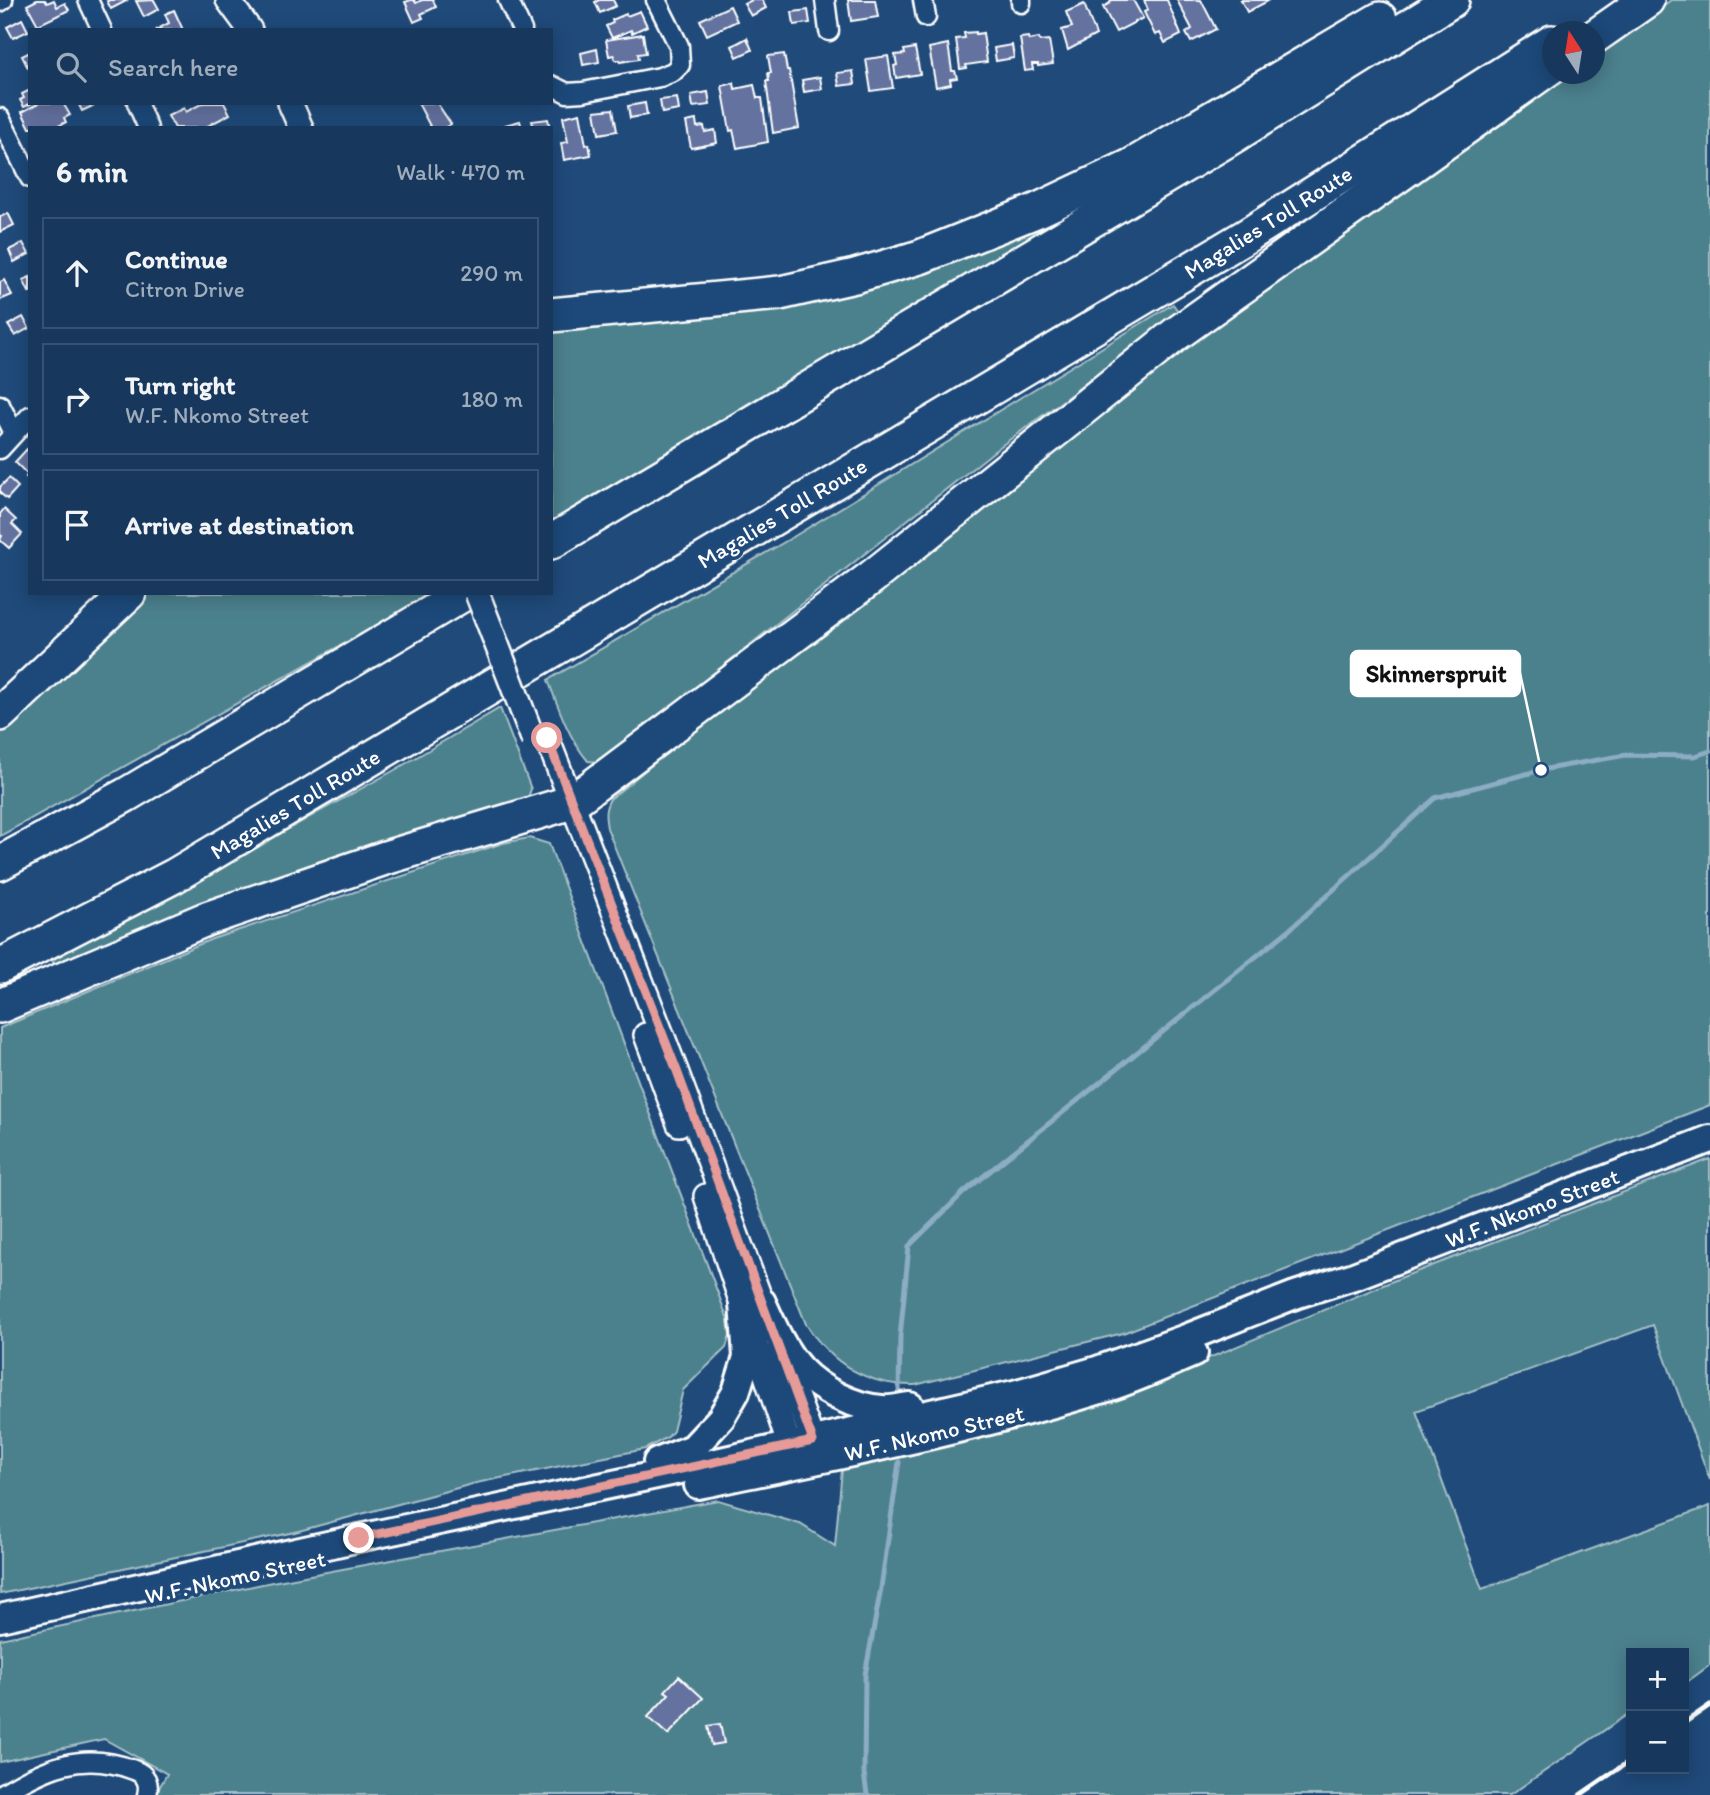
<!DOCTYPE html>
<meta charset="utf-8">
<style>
:root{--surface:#17385c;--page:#203f62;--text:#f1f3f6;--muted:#9eacbb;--line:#365272}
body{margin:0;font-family:Itim,sans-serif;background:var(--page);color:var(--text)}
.controls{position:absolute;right:21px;bottom:21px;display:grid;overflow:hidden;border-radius:0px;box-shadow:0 4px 18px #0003}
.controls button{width:63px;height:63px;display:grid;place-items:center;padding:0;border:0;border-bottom:2px solid var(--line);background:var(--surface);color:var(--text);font:35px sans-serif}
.compass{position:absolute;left:1542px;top:21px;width:63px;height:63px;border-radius:50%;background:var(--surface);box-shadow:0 4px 18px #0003;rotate:348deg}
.stop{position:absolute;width:21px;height:21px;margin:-16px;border:5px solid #e69b98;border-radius:50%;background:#fff}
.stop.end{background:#e69b98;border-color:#fff;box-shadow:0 2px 7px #0008}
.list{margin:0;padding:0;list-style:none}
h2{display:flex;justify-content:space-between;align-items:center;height:91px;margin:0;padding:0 28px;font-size:30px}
h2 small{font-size:23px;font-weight:400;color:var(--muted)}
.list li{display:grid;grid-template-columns:46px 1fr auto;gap:21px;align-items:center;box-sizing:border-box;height:112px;margin:0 14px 14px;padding:0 14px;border:2px solid var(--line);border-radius:0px}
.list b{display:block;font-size:26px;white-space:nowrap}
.list p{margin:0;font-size:23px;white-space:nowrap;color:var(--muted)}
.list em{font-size:23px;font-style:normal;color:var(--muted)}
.icon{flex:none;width:38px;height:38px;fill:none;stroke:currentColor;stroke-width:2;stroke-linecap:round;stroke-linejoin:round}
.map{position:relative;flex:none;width:1710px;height:1795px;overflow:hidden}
.search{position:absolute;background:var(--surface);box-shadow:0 4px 18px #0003;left:28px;top:28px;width:525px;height:77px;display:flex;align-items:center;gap:18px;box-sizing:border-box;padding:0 24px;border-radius:0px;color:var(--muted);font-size:26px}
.panel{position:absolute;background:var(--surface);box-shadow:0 4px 18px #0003;left:28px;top:126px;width:525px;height:469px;border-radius:0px}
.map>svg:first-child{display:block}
.green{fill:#4c818d;stroke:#a6c0c6;stroke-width:2}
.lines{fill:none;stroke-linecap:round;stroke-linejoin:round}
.stream{stroke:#8cadc4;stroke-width:5}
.building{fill:#64729f;stroke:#fff;stroke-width:2}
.minor-casing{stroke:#fff;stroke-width:23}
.tertiary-casing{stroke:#fff;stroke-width:28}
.secondary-casing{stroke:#fff;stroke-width:32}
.motorway-casing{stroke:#fff;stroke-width:38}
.minor{stroke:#1f4a7a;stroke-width:18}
.tertiary{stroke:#1f4a7a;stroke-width:23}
.secondary{stroke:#1f4a7a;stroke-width:26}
.motorway{stroke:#1f4a7a;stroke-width:33}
.rail{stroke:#fff;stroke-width:5}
.tertiary-bridge-casing{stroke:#fff;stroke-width:28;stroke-linecap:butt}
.tertiary-bridge{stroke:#1f4a7a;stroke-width:23}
.route{stroke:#e69b98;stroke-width:9}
.labels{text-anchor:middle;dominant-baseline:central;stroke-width:7;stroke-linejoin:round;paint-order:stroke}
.street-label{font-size:23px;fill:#fff;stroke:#1f4a7a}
.leader{fill:none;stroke:#fff;stroke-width:2.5}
.callout-dot{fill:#fff;stroke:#1f4a7a;stroke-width:2.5}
.callout{fill:#fff;stroke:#fff;stroke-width:2.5}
.callout-label{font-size:24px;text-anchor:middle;font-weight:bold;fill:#111}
</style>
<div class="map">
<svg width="1710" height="1795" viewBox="0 0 1710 1795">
<rect width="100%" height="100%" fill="#1f4a7a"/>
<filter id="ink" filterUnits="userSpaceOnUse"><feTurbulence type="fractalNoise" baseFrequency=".0143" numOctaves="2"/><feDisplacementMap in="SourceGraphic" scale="14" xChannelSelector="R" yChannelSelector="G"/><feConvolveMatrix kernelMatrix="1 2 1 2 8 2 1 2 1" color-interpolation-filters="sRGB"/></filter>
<g filter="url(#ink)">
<g class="green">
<path d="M 1671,0 L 1710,0 L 1710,1105 L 1123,1333 L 915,1385 C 867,1386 831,1363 806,1324 L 607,828 C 605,817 604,809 610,799 L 887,574 L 1047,447 L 1564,74 L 1594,74 L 1595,53 Z"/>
<polygon points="1040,225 1045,233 551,525 551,330"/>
<path d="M 1173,304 L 1180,314 L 997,449 L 728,662 L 612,756 L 600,762 L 588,761 C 568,737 559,709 548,680 L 793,537 Z"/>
<polygon points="146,593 434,593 0,836 0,731"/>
<polygon points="500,708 531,789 529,795 522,801 318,862 223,896 55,965 52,960 393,771"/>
<polygon points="529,838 549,844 728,1320 730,1335 726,1348 683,1390 673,1431 668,1437 645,1449 476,1483 295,1532 0,1594 0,1028 212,939 503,843"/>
<polygon points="1710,1159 1710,1480 1653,1325 1416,1411 1482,1589 1710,1506 1710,1665 1684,1684 1684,1653 1631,1653 1631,1712 1510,1795 155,1795 167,1774 104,1739 0,1762 0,1639 272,1582 718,1500 800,1524 835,1546 842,1469 1041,1422 1111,1399 1400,1278"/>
</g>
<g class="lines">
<g class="stream">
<polyline points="899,1393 900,1337 909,1246 964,1192 1289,930 1435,798 1541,770 1626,755 1695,756 1710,751"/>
<polyline points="867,1795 864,1773 865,1675 881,1588 899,1462"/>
</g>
</g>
<g class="building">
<polygon points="37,0 45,0 47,3 54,0 57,7 65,3 69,10 38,25 27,5"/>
<polygon points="110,0 128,0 111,9 107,1"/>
<polygon points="154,0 159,9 144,17 136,1"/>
<polygon points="411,0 414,0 416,3 422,0 433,0 436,7 421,14 423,18 414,22 405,2"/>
<polygon points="599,0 613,0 616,6 600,13 595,2"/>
<polygon points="752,0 762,0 766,8 751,16 744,4"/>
<polygon points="848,0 875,0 878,17 851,21"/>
<polygon points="1133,0 1143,18 1116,32 1103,7 1110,3 1111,0"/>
<polygon points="1144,0 1167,0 1181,35 1165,43 1160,33 1155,35 1144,12 1148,10"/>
<polygon points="1177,0 1201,0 1216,29 1191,42 1186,33 1192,29"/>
<polygon points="1241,0 1267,0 1268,1 1247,12"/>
<polygon points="1084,4 1096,35 1068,50 1062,30 1072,27 1066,12"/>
<polygon points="730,6 737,21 707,35 700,20"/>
<polygon points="174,10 183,30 156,30 169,23 165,14"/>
<polygon points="808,10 810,23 794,25 792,12"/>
<polygon points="640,11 647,26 632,33 631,30 612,38 606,26 613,23 612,20 626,14 627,16"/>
<polygon points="22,19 28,31 13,38 7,27"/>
<polygon points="976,32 976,34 983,33 987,62 966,65 967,68 960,69 956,39 965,38 964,33"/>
<polygon points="643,34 646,53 638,54 639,59 620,62 620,60 615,60 614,55 609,56 606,40"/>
<polygon points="1028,37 1029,40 1039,38 1040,41 1049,40 1053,64 1038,66 1038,64 1032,64 1033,70 1025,71 1020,38"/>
<polygon points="747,38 752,50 737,57 732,46"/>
<polygon points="948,44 952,71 955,71 957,78 950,79 951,84 936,87 929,48"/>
<polygon points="1012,45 1014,58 996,61 994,48"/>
<polygon points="915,48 920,74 896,78 894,66 897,65 895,55 905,54 904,50"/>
<polygon points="597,49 599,62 583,65 581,53"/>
<polygon points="30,52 30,67 28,68 22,56"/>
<polygon points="784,54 787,70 789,70 799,128 773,133 766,81 769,81 768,73 771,73 768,56"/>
<polygon points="888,56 893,88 871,91 866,59"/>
<polygon points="853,71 855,84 839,86 837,73"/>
<polygon points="820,77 822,89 804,92 802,80"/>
<polygon points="734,83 735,89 754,85 757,98 762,98 768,142 737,148 733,130 730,131 722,86"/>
<polygon points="30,90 30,103 32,103 24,107 20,100 24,98 22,94"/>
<polygon points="708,92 710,105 693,107 691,95"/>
<polygon points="677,98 679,110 662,113 660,100"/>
<polygon points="39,103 63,103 70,115 64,118 66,122 55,128 30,128 22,112"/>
<polygon points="78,103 97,103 97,104 82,111"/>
<polygon points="203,103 224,103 230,114 204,128 175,128 168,116 184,108 186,112"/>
<polygon points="418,103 437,103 451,124 444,128 431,128"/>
<polygon points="645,103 647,115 630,118 628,106"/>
<polygon points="613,109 617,131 599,134 595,111"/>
<polygon points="580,113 586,145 589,144 591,155 564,160 561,143 568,142 563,117"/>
<polygon points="548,119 550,128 534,128 532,121"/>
<polygon points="696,120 697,127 704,126 705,132 715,130 717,143 691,148 686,122"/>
<polygon points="520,121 522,128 506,128 505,125"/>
<polygon points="8,213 14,225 0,232 0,217"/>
<polygon points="23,243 29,254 14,262 9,250"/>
<polygon points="30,277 30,292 29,292 23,280"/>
<polygon points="4,280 12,295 0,300 0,282"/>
<polygon points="23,317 29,328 15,336 8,325"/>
<polygon points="27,449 30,452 30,480 26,477 28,475 15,462"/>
<polygon points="9,478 18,487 7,499 0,493 0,487"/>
<polygon points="4,509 16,520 12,524 22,534 9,548 0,540 2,536 0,535 0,514"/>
<polygon points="679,1676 703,1698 668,1735 648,1717 669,1694 665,1691"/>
<polygon points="720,1724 724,1743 712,1745 708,1726"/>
</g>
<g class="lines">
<g class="minor-casing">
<g id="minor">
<polyline points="88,0 102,30"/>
<polyline points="508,0 522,30"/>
<polyline points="825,0 829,31"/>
<polyline points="923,0 926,17"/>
<polyline points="1021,0 1021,3"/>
<polyline points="0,2 3,0"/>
<polyline points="551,85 567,93 583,92 660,77 673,72 680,65 679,46 656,0"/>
<polyline points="137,103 148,128"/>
<polyline points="0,118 30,178"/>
<polyline points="0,405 14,433"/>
<polyline points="0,449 30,416"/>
<path d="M 0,1795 C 45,1768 81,1750 134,1770 C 146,1774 150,1783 147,1795"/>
</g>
</g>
<g class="tertiary-casing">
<g id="tertiary">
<polyline points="228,0 250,30"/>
<polyline points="290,103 301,128"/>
<polyline points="547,738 676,1071 767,1317"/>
<polyline points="646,1035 679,1124"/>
<polyline points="706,1196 795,1462"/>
<polyline points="779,1349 818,1455"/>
</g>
</g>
<g class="secondary-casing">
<g id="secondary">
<path d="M 762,1302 C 772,1324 783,1350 800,1369 C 820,1390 853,1407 882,1409 C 891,1410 901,1407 910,1406"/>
<polyline points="657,1462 693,1448 721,1418 736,1392 747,1357 743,1304"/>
<path d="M 698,1485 C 832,1457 969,1431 1100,1390 C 1132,1381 1163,1366 1194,1353"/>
<polyline points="0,1618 359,1538 708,1464 1014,1394 1097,1370 1186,1338 1295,1295 1354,1276 1710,1139"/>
</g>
</g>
<g class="motorway-casing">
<g id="motorway">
<polyline points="1594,37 1647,0"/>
<polyline points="551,315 780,293 855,276 920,257 1038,210 1131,166 1380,19"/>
<polyline points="551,542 1227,140 1452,0"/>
<polyline points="0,714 129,593"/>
<polyline points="0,863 126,795 465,593"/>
<polyline points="0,966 174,876 1248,235 1552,42"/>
<polyline points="0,1006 206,919 385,858 572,802 872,577 1176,334 1552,66"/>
</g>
</g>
<use href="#minor" class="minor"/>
<use href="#tertiary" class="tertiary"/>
<use href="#secondary" class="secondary"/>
<use href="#motorway" class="motorway"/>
<g class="rail">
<polyline points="1684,1723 1710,1705"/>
<polyline points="1580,1795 1631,1760"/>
</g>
<g class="tertiary-bridge-casing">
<polyline id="tertiary-bridge" points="477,593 534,741"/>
</g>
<use href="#tertiary-bridge" class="tertiary-bridge"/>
</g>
</g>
<g class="lines" filter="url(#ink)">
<polyline class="route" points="359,1538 813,1441 677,1071 547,738"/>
</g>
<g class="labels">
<g class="street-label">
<text transform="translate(1268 222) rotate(-32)">Magalies Toll Route</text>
<text transform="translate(782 513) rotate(-31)">Magalies Toll Route</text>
<text transform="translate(295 804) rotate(-31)">Magalies Toll Route</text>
<text transform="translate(1532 1208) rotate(-21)">W.F. Nkomo Street</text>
<text transform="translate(934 1433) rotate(-13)">W.F. Nkomo Street</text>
<text transform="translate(235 1577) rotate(-12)">W.F. Nkomo Street</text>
</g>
</g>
<path class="leader" d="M1541 770L1520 673"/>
<circle class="callout-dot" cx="1541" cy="770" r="7"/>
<rect class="callout" x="1351" y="651" width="169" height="45" rx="7"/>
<g class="callout-label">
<text x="1436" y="682">Skinnerspruit</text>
</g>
</svg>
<div class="controls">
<button>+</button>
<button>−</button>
</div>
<svg class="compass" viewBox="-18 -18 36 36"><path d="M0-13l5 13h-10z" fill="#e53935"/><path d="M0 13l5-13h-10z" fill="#9eacbb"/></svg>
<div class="stop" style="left:547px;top:738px"></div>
<div class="stop end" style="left:359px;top:1538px"></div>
<div class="search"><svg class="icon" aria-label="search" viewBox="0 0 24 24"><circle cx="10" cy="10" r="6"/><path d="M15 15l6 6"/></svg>Search here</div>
<section class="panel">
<h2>6 min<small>Walk · 470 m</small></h2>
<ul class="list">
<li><svg class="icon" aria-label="ahead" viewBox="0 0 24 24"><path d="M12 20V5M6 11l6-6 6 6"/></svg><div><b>Continue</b><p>Citron Drive</p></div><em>290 m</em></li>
<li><svg class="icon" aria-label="right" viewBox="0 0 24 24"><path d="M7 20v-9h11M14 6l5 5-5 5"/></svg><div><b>Turn right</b><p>W.F. Nkomo Street</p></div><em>180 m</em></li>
<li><svg class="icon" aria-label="arrive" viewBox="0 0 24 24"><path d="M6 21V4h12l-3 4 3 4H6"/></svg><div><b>Arrive at destination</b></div></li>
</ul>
</section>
</div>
